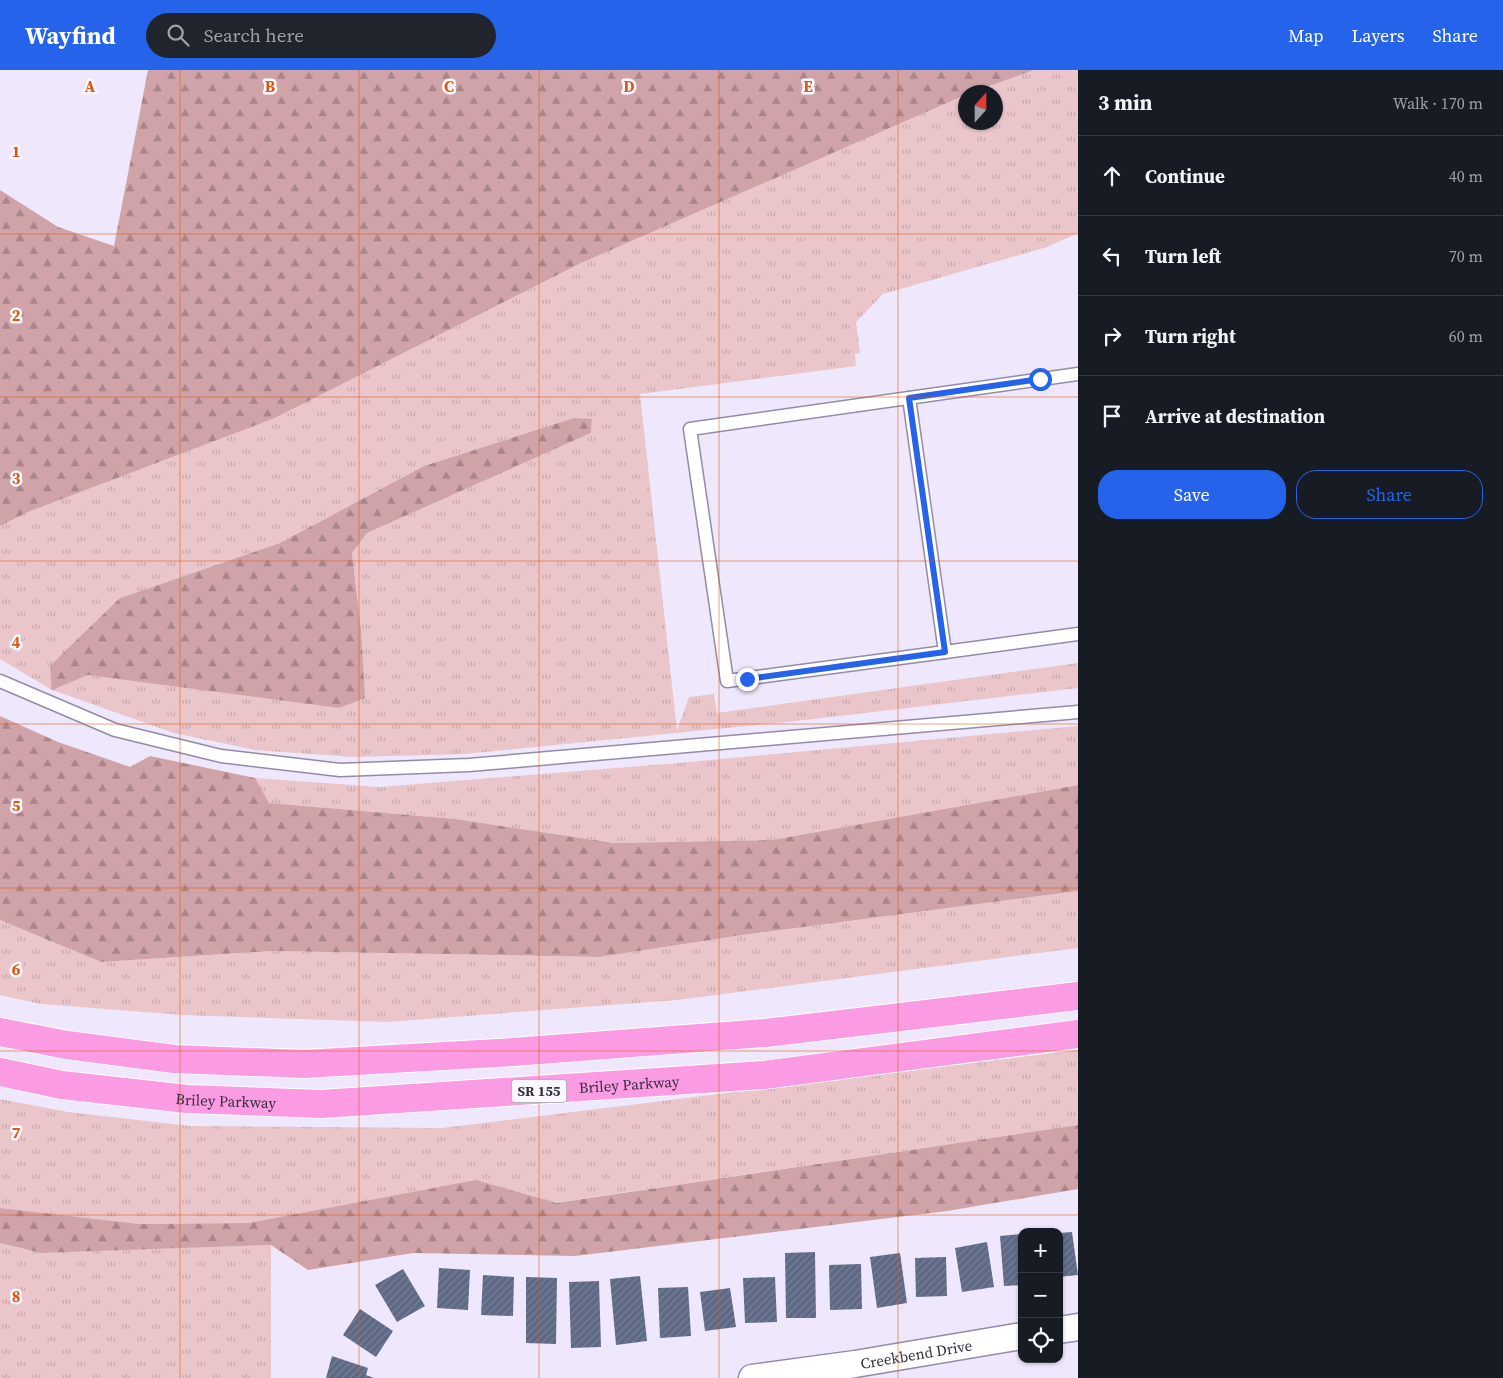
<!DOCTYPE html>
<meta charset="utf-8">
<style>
:root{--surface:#171b24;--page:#20242c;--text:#f1f3f6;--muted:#9ea1a6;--line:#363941;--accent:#2563eb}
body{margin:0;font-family:"Source Serif 4",serif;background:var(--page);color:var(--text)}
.controls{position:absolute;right:15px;bottom:15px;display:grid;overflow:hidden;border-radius:10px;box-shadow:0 1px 4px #0004}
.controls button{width:45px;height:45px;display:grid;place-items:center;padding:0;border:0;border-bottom:1px solid var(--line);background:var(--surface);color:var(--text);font:25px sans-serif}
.compass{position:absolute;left:958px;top:15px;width:45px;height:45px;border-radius:50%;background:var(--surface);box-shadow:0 1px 4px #0004;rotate:21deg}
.stop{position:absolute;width:15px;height:15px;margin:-11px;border:4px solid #2563eb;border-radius:50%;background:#fff}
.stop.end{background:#2563eb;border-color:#fff;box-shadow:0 1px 5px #0008}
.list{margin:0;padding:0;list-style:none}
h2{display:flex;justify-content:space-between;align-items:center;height:65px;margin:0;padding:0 20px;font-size:21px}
h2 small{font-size:16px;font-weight:400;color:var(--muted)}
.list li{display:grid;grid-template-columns:32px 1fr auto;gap:15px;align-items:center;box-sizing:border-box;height:80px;padding:0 20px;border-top:1px solid var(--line)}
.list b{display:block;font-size:19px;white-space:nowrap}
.list em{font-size:16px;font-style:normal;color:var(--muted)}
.actions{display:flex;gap:10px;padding:15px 20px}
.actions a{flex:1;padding:11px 0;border:1px solid var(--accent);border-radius:20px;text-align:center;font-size:18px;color:var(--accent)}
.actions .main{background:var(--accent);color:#fff}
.icon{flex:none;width:28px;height:28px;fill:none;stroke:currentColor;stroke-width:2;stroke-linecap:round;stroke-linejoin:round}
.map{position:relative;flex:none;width:1078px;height:1308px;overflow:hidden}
header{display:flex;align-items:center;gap:30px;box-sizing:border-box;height:70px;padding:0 25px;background:var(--accent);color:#fff}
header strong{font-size:24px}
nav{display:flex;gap:28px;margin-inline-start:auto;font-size:18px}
.search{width:350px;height:45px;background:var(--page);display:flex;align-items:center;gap:12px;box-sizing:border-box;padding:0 18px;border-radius:28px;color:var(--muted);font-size:19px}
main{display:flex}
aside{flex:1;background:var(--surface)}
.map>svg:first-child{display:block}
.grass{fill:url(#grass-tufts);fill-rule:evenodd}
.forest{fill:url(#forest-firs)}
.building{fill:url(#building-hatch)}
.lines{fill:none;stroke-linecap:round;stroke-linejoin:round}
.service-casing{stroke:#958aa8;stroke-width:15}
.minor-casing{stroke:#958aa8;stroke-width:29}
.motorway-casing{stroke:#fff;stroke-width:30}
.service{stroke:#fff;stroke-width:12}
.minor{stroke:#fff;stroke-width:26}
.motorway{stroke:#fb9be3;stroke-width:28}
.route{stroke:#2563eb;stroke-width:6}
.grid{fill:none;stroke:#df570e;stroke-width:1;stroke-opacity:0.55}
.labels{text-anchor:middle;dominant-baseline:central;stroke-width:5;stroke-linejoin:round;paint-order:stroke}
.shield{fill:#faf7fe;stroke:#706c77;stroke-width:1}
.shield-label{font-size:14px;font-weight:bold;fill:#35303d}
.street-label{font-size:15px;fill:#35303d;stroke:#faf7fe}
.grid-label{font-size:16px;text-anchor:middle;font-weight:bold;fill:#df570e;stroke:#faf7fe;stroke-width:5;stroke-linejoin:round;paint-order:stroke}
</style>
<header>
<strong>Wayfind</strong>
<div class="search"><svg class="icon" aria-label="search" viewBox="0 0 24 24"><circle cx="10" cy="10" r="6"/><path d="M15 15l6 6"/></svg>Search here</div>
<nav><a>Map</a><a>Layers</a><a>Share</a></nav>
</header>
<main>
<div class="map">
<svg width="1078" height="1308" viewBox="0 0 1078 1308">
<defs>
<pattern id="grass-tufts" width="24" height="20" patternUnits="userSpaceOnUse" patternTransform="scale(1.25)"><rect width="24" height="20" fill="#eac6ca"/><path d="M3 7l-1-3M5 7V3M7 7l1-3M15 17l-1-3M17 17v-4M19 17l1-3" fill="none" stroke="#c9aaae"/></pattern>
<pattern id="forest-firs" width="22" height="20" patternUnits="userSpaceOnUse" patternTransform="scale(1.25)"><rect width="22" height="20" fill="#cfa3a8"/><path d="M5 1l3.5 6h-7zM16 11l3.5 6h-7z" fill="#a9858a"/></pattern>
<pattern id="building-hatch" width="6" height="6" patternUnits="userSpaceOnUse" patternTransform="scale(1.25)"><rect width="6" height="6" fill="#5e6985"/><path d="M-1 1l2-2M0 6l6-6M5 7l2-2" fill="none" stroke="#777f95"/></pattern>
</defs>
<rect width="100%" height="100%" fill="#efe7fb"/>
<g class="grass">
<path d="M 1034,0 L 1078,0 L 1078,163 L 1047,177 L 883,224 L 856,252 L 860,283 L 855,284 L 856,296 L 640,324 L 677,661 L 689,627 L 714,624 L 717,643 L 1078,593 L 1078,618 L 788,652 L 464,684 L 353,687 L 255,680 L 174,663 L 52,620 L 0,589 L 0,456 L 28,442 L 275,348 L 579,194 L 960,27 L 965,25 L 966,52 L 996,52 L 996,22 L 973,22 ZM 574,348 L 592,350 L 591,363 L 367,463 L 352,483 L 361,560 L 172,615 L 88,605 L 52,619 L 120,528 L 280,473 L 424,396 Z"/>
<polygon points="1078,656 1078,715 772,770 614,773 456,749 268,733 255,708 379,717 679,693"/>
<polygon points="1078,821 1078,878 677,930 388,952 183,945 41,934 0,925 0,850 101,892 272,881 600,887 742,865"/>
<polygon points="1078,980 1078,1055 271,1175 271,1308 0,1308 0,1173 41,1183 270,1175 249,1153 140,1154 0,1138 0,1029 68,1042 190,1056 442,1058"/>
</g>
<g class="forest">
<polygon points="148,0 1034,0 973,22 966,22 965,25 579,194 275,348 28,442 0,456 0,120 58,157 114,176"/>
<polygon points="574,348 592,349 591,363 367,463 352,483 361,560 365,628 339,638 88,605 52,620 50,596 120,528 280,473 424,396"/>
<polygon points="0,646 58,672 130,697 150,686 255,708 269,733 456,749 614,773 772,770 1078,715 1078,821 742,865 600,887 272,881 101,892 0,850"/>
<polygon points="1078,1055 1078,1119 947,1141 575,1186 413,1183 308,1200 271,1175 41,1183 0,1173 0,1138 140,1154 249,1153 476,1110 556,1133"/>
</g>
<g class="building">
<polygon points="1072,1162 1078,1205 1059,1207 1059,1163"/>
<polygon points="1022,1164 1022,1215 1004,1216 1000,1166"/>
<polygon points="987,1172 994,1217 962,1222 955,1178"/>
<polygon points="815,1182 816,1248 786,1248 785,1183"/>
<polygon points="900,1183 907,1233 877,1238 870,1187"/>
<polygon points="946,1187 947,1226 916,1227 915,1188"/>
<polygon points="861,1194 862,1239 830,1240 829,1195"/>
<polygon points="439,1198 470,1200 468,1240 437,1238"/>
<polygon points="403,1199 425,1236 397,1252 375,1215"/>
<polygon points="483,1205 514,1207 513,1246 481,1245"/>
<polygon points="640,1206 647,1271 616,1275 610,1209"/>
<polygon points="526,1207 557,1208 556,1274 526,1273"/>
<polygon points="775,1207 777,1252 745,1253 743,1208"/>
<polygon points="599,1211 601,1277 571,1278 569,1212"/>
<polygon points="688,1217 691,1266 660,1268 658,1218"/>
<polygon points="730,1218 736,1257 705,1261 700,1222"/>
<polygon points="360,1239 393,1261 376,1287 343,1265"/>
<polygon points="332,1286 368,1298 366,1305 374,1308 326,1308"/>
</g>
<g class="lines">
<g class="service-casing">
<g id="service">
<polyline points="909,328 945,582 1078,564"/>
<polyline points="945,582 727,611 690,359 1078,304"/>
<polyline points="0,611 115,660 221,686 340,700 469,695 1078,642"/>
</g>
</g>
<g class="minor-casing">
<g id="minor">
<polyline points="1059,1260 1078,1257"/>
<path id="s1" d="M 752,1308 L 855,1294 L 1022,1266"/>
</g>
</g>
<g class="motorway-casing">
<g id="motorway">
<polyline points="0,962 67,975 174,989 304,994 513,982 765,963 1078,926"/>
<path id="s2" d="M 0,1002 L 62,1015 L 187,1029 L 321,1034 L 764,1005 L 1078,964"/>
</g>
</g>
<use href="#service" class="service"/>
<use href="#minor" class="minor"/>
<use href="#motorway" class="motorway"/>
</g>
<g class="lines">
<polyline class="route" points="747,609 945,582 909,328 1040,309"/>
</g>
<path class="grid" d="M 180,0 L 180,1308M 359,0 L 359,1308M 539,0 L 539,1308M 719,0 L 719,1308M 898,0 L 898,1308M 0,164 L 1078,164M 0,327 L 1078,327M 0,491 L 1078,491M 0,654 L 1078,654M 0,818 L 1078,818M 0,981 L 1078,981M 0,1145 L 1078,1145"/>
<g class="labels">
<rect class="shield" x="511.5" y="1009.5" width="55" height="23" rx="4"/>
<g class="shield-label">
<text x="539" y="1021">SR 155</text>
</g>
<g class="street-label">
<text stroke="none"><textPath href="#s2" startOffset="632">Briley Parkway</textPath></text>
<text stroke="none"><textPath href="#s2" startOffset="228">Briley Parkway</textPath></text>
<text stroke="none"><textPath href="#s1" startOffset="166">Creekbend Drive</textPath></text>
</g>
</g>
<g class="grid-label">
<text x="90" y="22">A</text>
<text x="270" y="22">B</text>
<text x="449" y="22">C</text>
<text x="629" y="22">D</text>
<text x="808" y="22">E</text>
<text x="16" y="87">1</text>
<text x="16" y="251">2</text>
<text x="16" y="414">3</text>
<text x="16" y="578">4</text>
<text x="16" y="741">5</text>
<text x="16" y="905">6</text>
<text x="16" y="1068">7</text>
<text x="16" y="1232">8</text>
</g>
</svg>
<div class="controls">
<button>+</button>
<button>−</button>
<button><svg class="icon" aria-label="locate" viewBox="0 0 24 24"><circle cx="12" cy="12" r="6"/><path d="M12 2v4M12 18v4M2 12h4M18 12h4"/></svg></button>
</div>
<svg class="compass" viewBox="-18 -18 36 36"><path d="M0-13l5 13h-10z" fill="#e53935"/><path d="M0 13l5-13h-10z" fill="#9ea1a6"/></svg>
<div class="stop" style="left:1040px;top:309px"></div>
<div class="stop end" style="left:747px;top:609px"></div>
</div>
<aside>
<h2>3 min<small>Walk · 170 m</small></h2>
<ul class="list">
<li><svg class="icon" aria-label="ahead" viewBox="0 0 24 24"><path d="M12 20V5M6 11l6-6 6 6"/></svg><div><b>Continue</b></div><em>40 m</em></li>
<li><svg class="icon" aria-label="left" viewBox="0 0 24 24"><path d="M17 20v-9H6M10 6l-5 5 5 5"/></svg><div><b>Turn left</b></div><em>70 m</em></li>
<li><svg class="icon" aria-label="right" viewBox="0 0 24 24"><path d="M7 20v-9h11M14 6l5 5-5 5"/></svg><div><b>Turn right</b></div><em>60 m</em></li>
<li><svg class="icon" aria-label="arrive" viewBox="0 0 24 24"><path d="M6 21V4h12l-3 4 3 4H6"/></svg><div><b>Arrive at destination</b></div></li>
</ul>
<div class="actions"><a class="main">Save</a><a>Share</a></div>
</aside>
</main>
